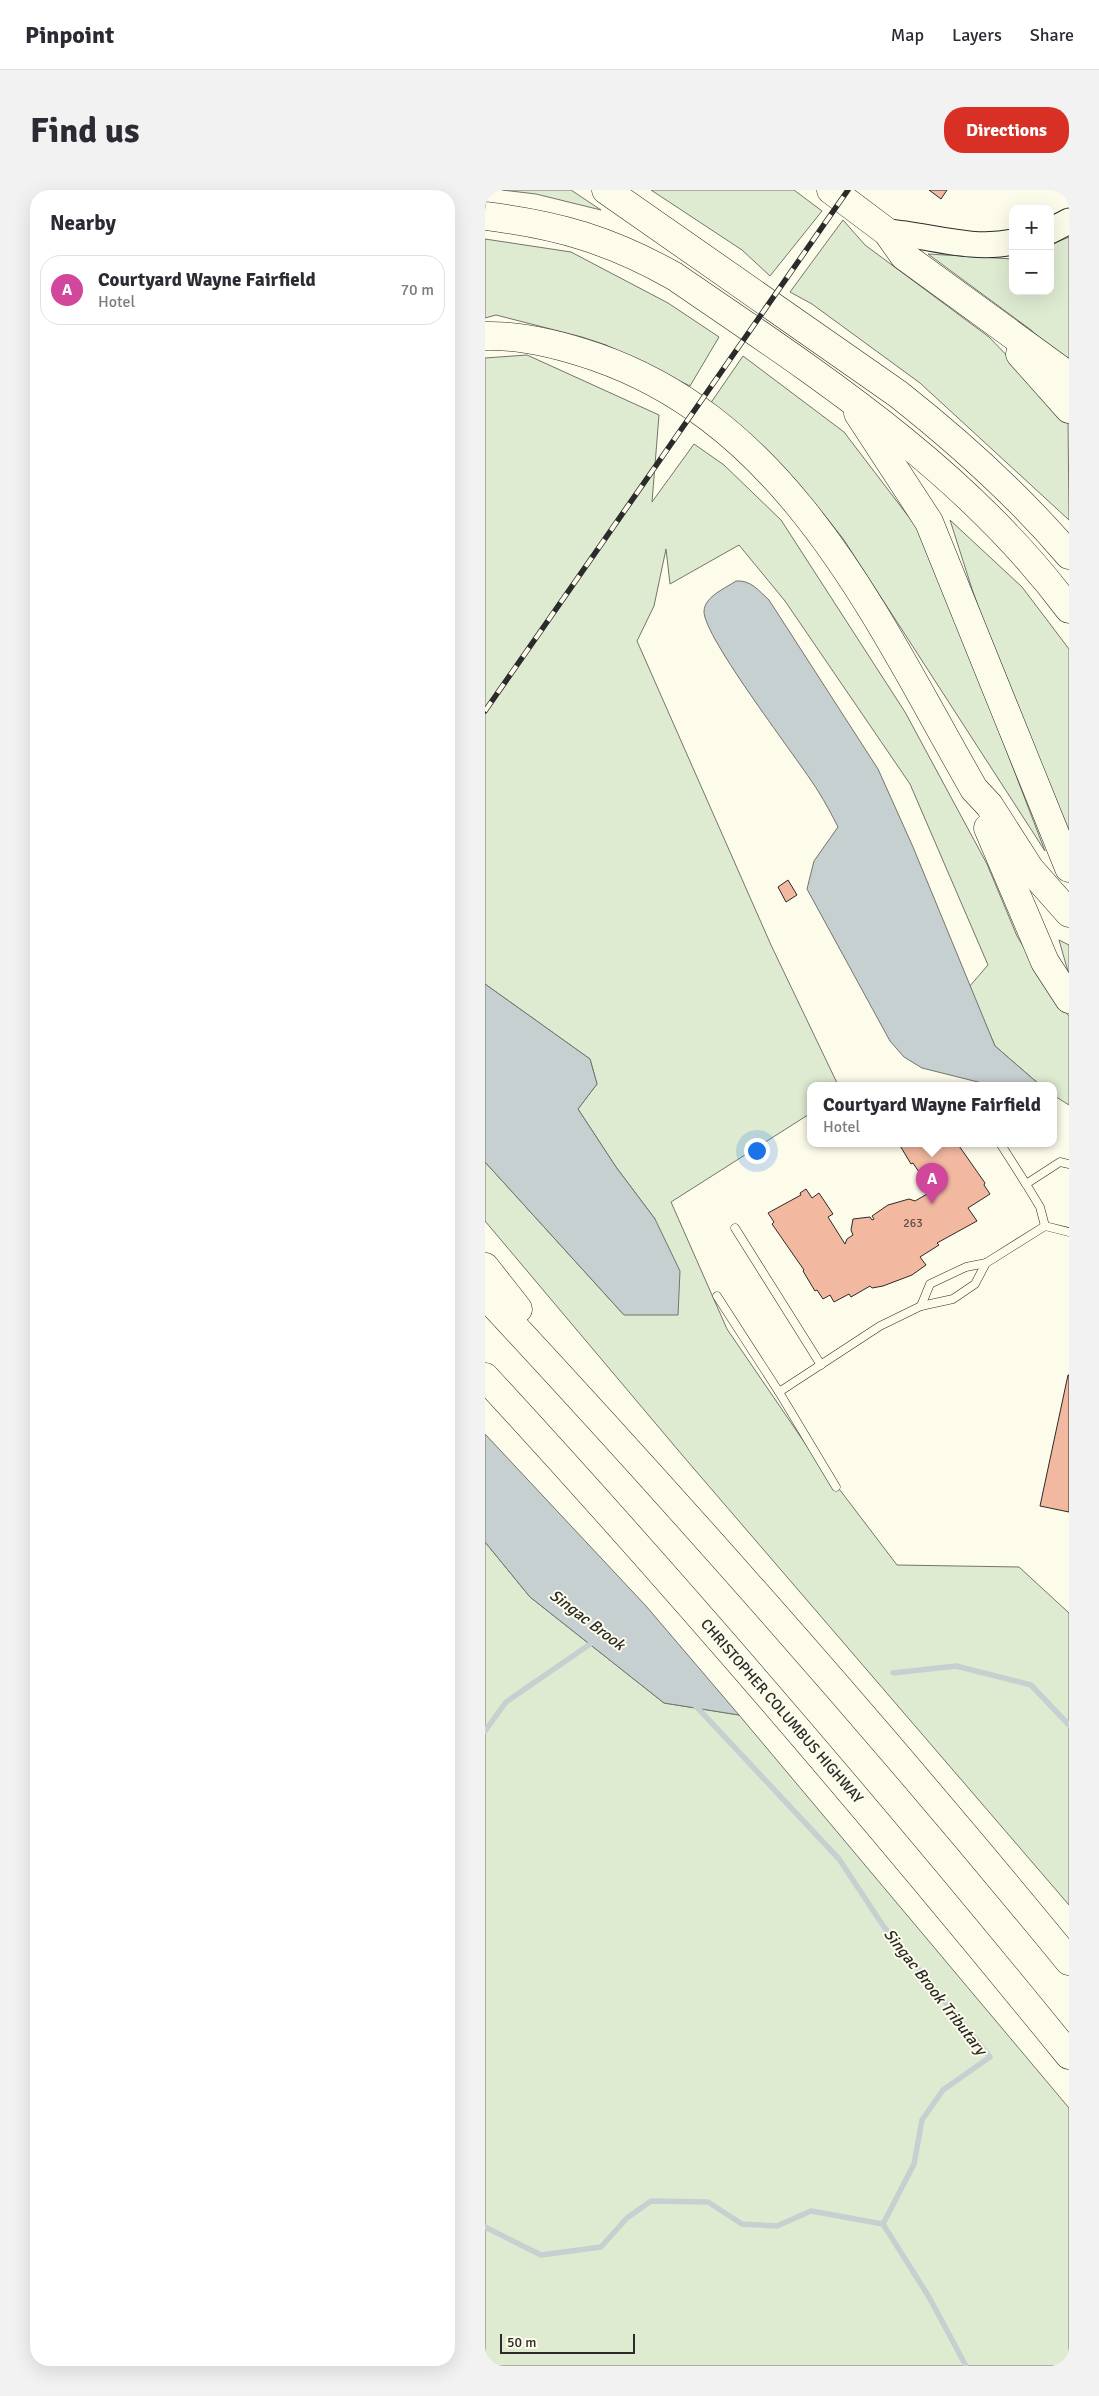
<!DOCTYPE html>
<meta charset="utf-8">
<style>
:root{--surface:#fff;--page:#f2f2f3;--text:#2b2b33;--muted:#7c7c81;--line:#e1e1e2;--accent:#d93025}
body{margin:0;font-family:Signika,sans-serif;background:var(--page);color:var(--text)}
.controls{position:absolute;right:15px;top:15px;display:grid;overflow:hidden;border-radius:10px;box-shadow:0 5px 20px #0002}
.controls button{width:45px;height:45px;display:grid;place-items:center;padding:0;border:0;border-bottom:1px solid var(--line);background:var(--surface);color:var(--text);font:25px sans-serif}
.scale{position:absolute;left:15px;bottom:12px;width:135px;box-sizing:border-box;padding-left:5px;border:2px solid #2b2b2b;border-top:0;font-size:14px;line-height:18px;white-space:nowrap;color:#2b2b2b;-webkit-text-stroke:4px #fdfbea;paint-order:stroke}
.you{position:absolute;left:271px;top:960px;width:18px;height:18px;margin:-12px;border:4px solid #fff;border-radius:50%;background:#1a73e8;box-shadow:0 0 0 8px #1a73e833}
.badge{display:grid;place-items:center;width:32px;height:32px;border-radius:50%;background:var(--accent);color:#fff;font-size:16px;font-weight:700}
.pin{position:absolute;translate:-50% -41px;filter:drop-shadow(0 1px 2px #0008)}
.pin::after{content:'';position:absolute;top:26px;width:18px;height:15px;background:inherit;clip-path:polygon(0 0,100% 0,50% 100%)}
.popup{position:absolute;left:322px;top:892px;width:250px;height:65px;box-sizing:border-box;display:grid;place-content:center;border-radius:10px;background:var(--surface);filter:drop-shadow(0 1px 4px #0005);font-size:16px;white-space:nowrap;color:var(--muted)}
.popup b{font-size:19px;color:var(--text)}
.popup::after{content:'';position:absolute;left:50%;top:100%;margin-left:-10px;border:10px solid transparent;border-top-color:var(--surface)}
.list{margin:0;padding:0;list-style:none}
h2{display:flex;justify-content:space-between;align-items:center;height:65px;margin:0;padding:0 20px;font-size:21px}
h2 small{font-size:16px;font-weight:400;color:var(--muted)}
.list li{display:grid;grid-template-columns:32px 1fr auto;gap:15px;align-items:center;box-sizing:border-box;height:70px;margin:0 10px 10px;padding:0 10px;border:1px solid var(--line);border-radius:20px}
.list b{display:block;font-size:19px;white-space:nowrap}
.list p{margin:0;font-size:16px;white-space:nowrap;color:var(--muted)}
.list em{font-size:16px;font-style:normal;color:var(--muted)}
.map{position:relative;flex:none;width:584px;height:2176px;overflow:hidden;border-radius:20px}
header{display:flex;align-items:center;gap:30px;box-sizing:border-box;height:70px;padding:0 25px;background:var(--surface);border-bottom:1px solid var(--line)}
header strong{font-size:24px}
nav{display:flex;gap:28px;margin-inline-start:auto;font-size:18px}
.intro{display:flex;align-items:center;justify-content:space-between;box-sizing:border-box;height:120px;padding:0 30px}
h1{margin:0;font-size:35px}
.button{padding:12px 22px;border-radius:20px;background:var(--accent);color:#fff;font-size:18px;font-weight:700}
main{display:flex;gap:30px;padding:0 30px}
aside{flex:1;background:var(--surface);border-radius:20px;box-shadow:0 5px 20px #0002}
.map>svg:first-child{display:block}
.green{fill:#deebd1;stroke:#74746e}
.water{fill:#c7d0d0;stroke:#74746e}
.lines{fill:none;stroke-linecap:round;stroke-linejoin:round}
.stream{stroke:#c7d0d0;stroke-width:5.5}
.building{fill:#f2b8a0;stroke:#2b2b2b}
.service-casing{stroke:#2b2b2b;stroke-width:9}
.primary-casing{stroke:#2b2b2b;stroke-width:27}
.trunk-casing{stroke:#2b2b2b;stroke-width:29}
.motorway-casing{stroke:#2b2b2b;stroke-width:29}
.service{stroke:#fdfbea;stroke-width:8}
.primary{stroke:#fdfbea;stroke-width:25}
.trunk{stroke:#fdfbea;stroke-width:28}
.motorway{stroke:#fdfbea;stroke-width:28}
.rail-casing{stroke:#2b2b2b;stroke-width:5.5}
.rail{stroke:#fdfbea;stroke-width:4;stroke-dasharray:11;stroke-linecap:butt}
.labels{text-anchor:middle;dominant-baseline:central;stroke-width:4;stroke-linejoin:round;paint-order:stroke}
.number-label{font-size:12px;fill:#5d4e48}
.street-label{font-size:15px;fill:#2b2b2b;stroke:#fdfbea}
.water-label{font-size:16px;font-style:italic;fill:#2b2b2b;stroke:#fdfbea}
</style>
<header>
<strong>Pinpoint</strong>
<nav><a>Map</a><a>Layers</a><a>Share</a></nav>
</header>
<div class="intro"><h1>Find us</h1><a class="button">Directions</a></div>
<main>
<aside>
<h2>Nearby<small></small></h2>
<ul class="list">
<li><span class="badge" style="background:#d1479c">A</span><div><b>Courtyard Wayne Fairfield</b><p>Hotel</p></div><em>70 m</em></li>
</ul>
</aside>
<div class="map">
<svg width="584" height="2176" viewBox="0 0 584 2176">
<rect width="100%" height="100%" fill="#fdfbea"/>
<g class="green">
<polygon points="17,0 86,0 116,20 51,4"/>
<polygon points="166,0 309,0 337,21 285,86 257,60"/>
<polygon points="358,30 380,55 504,147 583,229 584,330 435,193 327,114 305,102"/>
<polygon points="584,47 584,175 546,140 443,64 528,69 528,101 565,101 565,55"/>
<polygon points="0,49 86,62 183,113 234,147 205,196 121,155 97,147 11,125 0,128"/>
<polygon points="42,165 174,225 167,312 209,254 239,275 296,330 420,522 502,674 532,746 570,810 584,826 584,915 568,905 568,895 555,895 510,856 484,797 503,775 425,594 300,411 254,355 185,394 181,359 169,416 152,451 286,755 353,895 326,895 326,923 186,1012 242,1139 326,1262 412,1375 534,1377 584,1423 584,1715 198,1266 0,1031 0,972 139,1125 170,1029 131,977 93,919 112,894 105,869 0,794 0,168"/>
<path d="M 258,166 L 359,242 L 433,339 L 469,424 L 560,661 L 359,350 C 320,299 277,250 225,214 Z"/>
<polygon points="465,330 537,397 584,459 584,644 543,555 487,399"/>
<polygon points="574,750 584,755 584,785"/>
<polygon points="0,1352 45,1407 179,1513 254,1525 584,1918 584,2176 0,2176"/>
</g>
<g class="water">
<path d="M 251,391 C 266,390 273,400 284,410 L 393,579 L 428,657 L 510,856 L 555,895 L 505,895 L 437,878 L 419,867 L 405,851 L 322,699 L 329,671 L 353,637 C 347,625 340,612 333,601 C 314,570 218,447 219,421 C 220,406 241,398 251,391 Z"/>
<polygon points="0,794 105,869 112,894 93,919 131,977 170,1029 195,1081 193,1125 139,1125 0,972"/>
<polygon points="0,1244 161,1416 254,1525 179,1513 45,1407 0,1352"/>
</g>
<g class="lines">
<g class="stream">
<polyline points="408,1483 471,1476 546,1495 584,1535"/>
<polyline points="0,1541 21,1512 111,1450"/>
<polyline points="398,2034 444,2107 481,2176"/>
<polyline points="0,2037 56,2065 116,2057 142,2028 166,2011 223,2012 257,2034 292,2036 326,2021 398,2034 429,1974 437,1930 458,1900 505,1867 399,1737 354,1669 208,1513"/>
</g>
</g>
<g class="building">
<polygon points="444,0 462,0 456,9"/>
<polygon points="303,690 312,705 301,712 293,697"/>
<polygon points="415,953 472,953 500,993 499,995 505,1004 483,1018 492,1031 452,1053 454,1055 435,1067 441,1075 427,1085 398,1096 387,1098 385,1096 366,1107 364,1104 349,1112 345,1105 338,1109 332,1100 330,1101 318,1081 319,1080 287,1034 289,1032 283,1023 316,1005 315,1003 321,999 327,1008 334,1003 348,1024 343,1027 360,1054 362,1049 368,1045 366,1040 368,1029 385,1027 387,1030 389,1029 387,1026 403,1015 424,1009 430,1011 449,1000 443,990 440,991 428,973 426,974 414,954"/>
<polygon points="583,1185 584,1185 584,1322 555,1316"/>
</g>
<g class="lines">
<g class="service-casing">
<g id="service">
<polyline points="515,953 541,994 575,972 584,974"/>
<polyline points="541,994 555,1017 560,1036"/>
<polyline points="250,1038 336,1175"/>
<polyline points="232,1106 294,1202"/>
<polyline points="436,1116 445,1094 481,1077 501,1073"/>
<polyline points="351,1297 294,1202 395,1136 436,1116 468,1109 490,1094 501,1073 560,1036 584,1042"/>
</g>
</g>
<g class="primary-casing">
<g id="primary">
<polyline points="565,41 584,31"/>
<path d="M 402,42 C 444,45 485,61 528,52"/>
</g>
</g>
<g class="trunk-casing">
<g id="trunk">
<path d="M 121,0 L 413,204 C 475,253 533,305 584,365"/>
<polyline points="346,0 402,42 419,66 584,186"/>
<path d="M 0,26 C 73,35 125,50 189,86 C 332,184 479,278 584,419"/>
<path d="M 0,146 C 37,145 76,155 111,167 C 307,235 393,432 489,599 L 504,615 L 545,679 L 584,723"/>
<polyline points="535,164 584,219"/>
<polyline points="373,223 444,332 584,678"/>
<polyline points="503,638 560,772 584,809"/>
</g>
</g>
<g class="motorway-casing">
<g id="motorway">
<polyline points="0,1077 33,1119"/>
<path d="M 0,1105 C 201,1321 397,1543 584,1771"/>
<path d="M 0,1187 C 202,1406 396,1634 584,1865"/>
</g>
</g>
<use href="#service" class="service"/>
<use href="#primary" class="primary"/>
<use href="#trunk" class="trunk"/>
<use href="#motorway" class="motorway"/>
<g class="rail-casing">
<polyline id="rail" points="0,521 363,0"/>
</g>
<use href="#rail" class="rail"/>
</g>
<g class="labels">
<g class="number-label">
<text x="428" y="1033">263</text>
</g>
<g class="street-label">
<text transform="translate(297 1521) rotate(49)">CHRISTOPHER COLUMBUS HIGHWAY</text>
</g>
<g class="water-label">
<text transform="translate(102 1430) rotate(37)">Singac Brook</text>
<text transform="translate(450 1802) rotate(52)">Singac Brook Tributary</text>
</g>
</g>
</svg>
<div class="controls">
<button>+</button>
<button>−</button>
</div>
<div class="scale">50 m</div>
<div class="you"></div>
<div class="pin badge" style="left:447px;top:1014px;background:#d1479c">A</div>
<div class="popup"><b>Courtyard Wayne Fairfield</b>Hotel</div>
</div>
</main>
